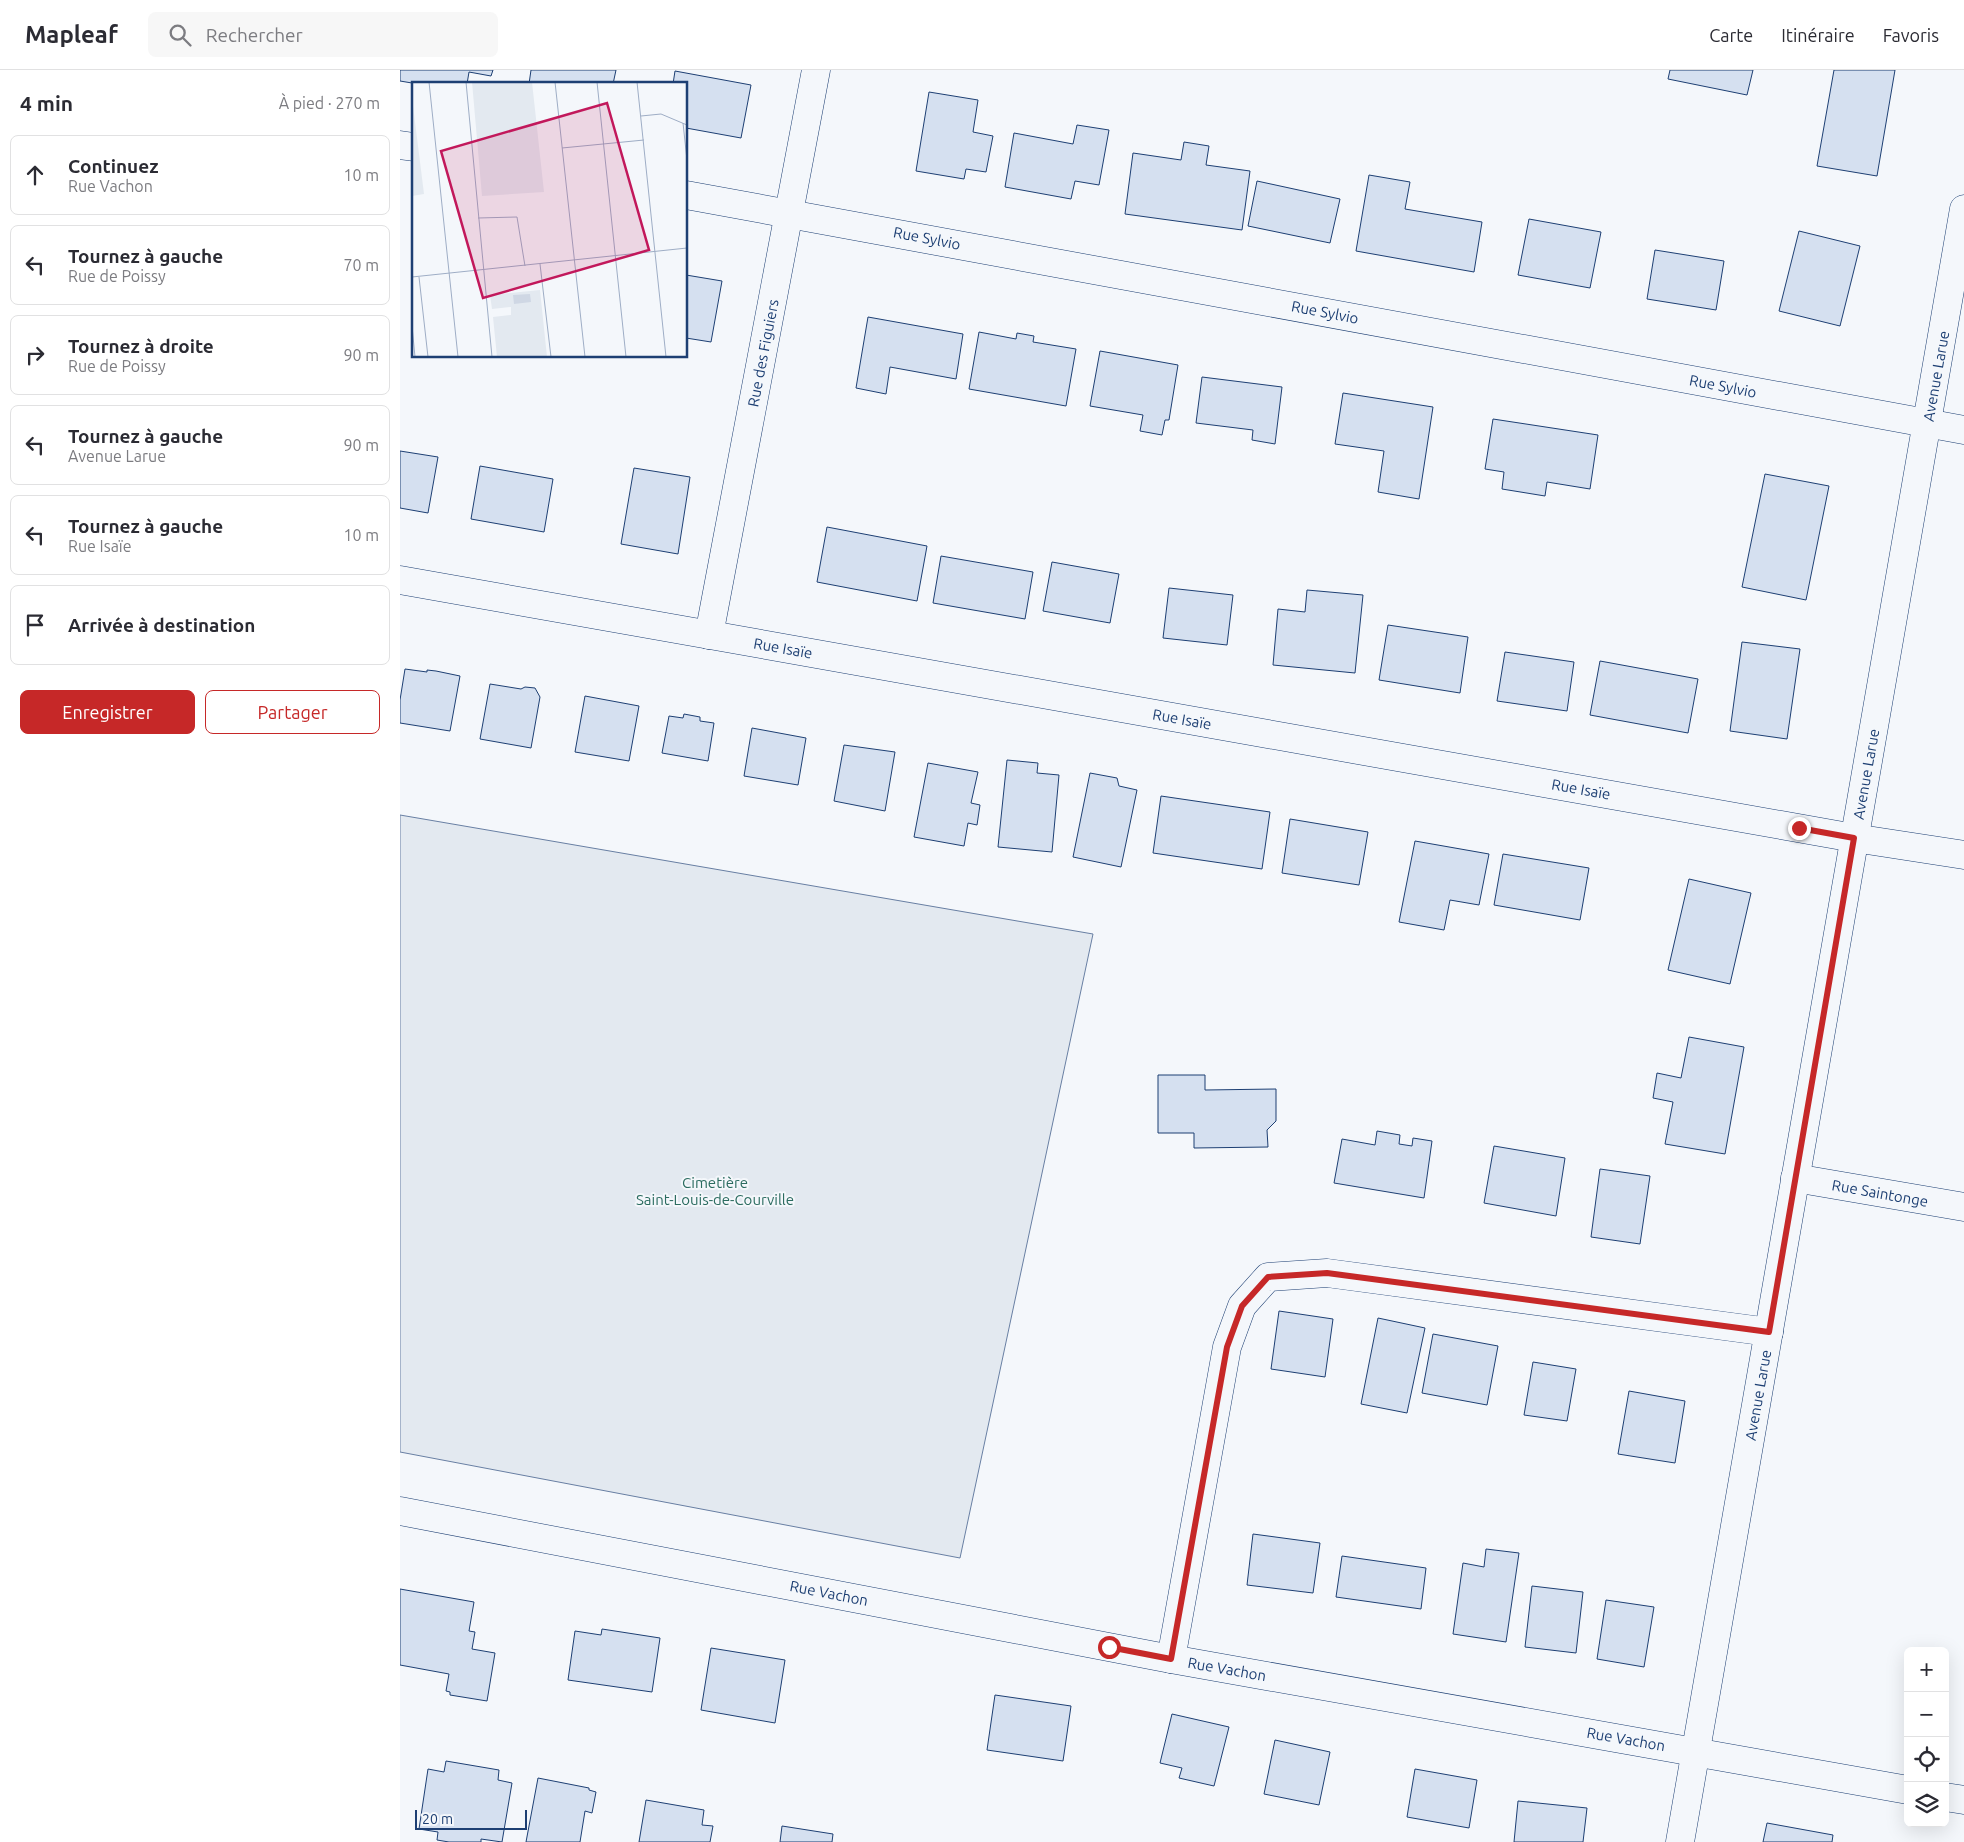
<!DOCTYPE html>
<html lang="fr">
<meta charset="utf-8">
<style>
:root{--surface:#fff;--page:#f7f7f7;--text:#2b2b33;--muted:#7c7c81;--line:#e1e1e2;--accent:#c62828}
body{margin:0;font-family:Ubuntu,sans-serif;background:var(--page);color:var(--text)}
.controls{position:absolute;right:15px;bottom:15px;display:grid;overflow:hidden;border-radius:8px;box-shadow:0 5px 20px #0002}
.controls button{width:45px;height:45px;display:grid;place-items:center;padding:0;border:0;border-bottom:1px solid var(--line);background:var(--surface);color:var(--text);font:25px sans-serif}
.scale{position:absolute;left:15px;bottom:12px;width:112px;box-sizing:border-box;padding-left:5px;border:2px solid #1d3f73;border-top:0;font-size:14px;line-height:18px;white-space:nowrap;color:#1d3f73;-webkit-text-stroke:4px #f4f7fb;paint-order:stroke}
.stop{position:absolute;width:15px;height:15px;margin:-11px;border:4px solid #c62828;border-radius:50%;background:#fff}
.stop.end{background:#c62828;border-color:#fff;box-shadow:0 1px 5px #0008}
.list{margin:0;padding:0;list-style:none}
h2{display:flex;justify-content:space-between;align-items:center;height:65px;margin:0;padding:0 20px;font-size:21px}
h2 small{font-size:16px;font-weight:400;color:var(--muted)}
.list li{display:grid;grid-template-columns:32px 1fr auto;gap:15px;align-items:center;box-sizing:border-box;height:80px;margin:0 10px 10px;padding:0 10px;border:1px solid var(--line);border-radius:8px}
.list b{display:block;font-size:19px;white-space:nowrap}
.list p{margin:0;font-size:16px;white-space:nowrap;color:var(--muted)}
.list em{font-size:16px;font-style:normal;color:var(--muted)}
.actions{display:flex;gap:10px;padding:15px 20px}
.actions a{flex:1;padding:11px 0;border:1px solid var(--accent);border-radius:8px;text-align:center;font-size:18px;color:var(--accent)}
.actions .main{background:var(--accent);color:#fff}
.icon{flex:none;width:28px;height:28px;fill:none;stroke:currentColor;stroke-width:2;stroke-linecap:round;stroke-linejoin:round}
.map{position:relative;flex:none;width:1564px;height:1772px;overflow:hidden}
header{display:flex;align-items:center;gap:30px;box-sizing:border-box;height:70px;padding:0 25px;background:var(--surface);border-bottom:1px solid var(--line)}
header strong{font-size:24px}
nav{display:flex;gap:28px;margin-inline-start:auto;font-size:18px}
.search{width:350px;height:45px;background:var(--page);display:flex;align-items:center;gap:12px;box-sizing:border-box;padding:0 18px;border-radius:8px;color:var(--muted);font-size:19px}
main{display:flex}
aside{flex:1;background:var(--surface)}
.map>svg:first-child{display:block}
.green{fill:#e3e9f0;stroke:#687fa3}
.building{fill:#d5e0f0;stroke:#1d3f73}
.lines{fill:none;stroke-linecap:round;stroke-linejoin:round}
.minor-casing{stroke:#1d3f73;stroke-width:29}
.minor{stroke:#f4f7fb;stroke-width:28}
.route{stroke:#c62828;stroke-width:6}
.labels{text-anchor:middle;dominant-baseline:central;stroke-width:4;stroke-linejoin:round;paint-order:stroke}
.street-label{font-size:15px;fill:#1d3f73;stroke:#f4f7fb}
.park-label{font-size:15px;fill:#2c6c60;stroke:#f4f7fb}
.inset-road{fill:none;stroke:#9eadc5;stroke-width:1}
.view{fill:#c2185b;fill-opacity:0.15;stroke:#c2185b;stroke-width:2.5}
.inset-edge{fill:none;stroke:#1d3f73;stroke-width:2.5}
</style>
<header>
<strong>Mapleaf</strong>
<div class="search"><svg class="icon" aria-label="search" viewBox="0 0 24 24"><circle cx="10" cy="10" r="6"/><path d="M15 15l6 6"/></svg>Rechercher</div>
<nav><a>Carte</a><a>Itinéraire</a><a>Favoris</a></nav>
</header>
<main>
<aside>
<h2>4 min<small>À pied · 270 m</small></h2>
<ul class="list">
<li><svg class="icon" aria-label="ahead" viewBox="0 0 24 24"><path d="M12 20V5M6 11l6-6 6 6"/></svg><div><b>Continuez</b><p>Rue Vachon</p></div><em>10 m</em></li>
<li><svg class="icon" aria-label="left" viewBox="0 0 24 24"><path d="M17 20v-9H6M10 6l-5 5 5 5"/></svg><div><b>Tournez à gauche</b><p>Rue de Poissy</p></div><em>70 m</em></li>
<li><svg class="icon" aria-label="right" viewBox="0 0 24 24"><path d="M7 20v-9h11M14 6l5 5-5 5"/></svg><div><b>Tournez à droite</b><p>Rue de Poissy</p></div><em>90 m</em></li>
<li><svg class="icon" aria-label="left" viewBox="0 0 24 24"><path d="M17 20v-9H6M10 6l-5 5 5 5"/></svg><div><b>Tournez à gauche</b><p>Avenue Larue</p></div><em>90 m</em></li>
<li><svg class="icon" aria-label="left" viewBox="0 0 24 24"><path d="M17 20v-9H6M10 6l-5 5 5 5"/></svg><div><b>Tournez à gauche</b><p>Rue Isaïe</p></div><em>10 m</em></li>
<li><svg class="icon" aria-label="arrive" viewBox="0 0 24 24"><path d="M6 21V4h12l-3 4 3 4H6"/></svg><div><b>Arrivée à destination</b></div></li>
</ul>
<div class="actions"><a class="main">Enregistrer</a><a>Partager</a></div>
</aside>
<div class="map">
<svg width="1564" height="1772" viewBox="0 0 1564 1772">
<rect width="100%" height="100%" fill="#f4f7fb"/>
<polygon class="green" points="0,745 693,864 560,1488 0,1382"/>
<g class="building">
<polygon points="0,0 93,0 91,6 69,2 67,14 18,14 0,11"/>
<polygon points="131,0 216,0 213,14 129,14"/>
<polygon points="1270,0 1353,0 1347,25 1268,9"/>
<polygon points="1434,0 1495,0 1477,106 1417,96"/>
<polygon points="275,1 351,15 341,68 286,58 286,14 273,14"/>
<polygon points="529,22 578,30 573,62 593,66 586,102 566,99 564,109 516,101"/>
<polygon points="677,55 709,60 699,115 675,111 671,129 605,117 614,63 673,74"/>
<polygon points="784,72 809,76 806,95 850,101 842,160 725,144 733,83 781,90"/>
<polygon points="969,105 1010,112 1005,139 1082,152 1074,202 956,181"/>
<polygon points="857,111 940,129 930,173 848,156"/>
<polygon points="1129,149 1201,162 1190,218 1118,205"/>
<polygon points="1399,161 1460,176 1440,256 1379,241"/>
<polygon points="1255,180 1324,191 1316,240 1247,229"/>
<polygon points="286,205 322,211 311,272 286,268"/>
<polygon points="468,247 563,264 556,309 490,297 486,324 456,318"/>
<polygon points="579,262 616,269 617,263 634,266 633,272 676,279 666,336 569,319"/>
<polygon points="700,281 778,295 769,350 765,350 762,365 740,361 743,345 690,336"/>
<polygon points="802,307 882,317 875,374 852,370 853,360 796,353"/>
<polygon points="943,323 1033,337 1019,429 978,422 984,381 935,374"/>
<polygon points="1093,349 1198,365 1190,419 1147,412 1145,426 1102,419 1104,402 1085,399"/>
<polygon points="0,381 38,387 28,443 0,438"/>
<polygon points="80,396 153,409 144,462 71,449"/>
<polygon points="234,398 290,407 278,484 221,474"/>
<polygon points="1365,404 1429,416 1406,530 1342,517"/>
<polygon points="427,457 527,476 517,531 417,512"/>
<polygon points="541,486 633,502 625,549 533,533"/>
<polygon points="652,492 719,504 710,553 643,541"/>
<polygon points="769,518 833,525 827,575 763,568"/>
<polygon points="907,520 963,525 955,603 873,595 878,539 905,542"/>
<polygon points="988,555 1068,567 1060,623 979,610"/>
<polygon points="1342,572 1400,579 1387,669 1330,661"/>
<polygon points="1105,582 1174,592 1167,641 1097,631"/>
<polygon points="1200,591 1298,609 1288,663 1190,645"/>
<polygon points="5,599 27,602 27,600 36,601 60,606 50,661 0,653 0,630"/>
<polygon points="90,614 121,619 125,617 135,618 140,627 131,678 80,669"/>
<polygon points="185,626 239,636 229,691 175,682"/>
<polygon points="284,644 300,647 300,651 314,653 308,691 262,683 269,646 283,648"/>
<polygon points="352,658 406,668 398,715 344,706"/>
<polygon points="444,675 495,682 485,741 434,731"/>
<polygon points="607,690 638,693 637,703 659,705 652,782 598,777"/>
<polygon points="528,693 578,702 571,733 580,735 577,755 568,753 564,776 514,767"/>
<polygon points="690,703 717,708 719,716 737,720 721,797 673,787"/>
<polygon points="761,726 870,742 862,799 753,783"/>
<polygon points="890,749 968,762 959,815 882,803"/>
<polygon points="1015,771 1089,784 1079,835 1050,830 1044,860 999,852"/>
<polygon points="1103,784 1189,798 1180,850 1094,835"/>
<polygon points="1289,809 1351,823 1330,914 1268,900"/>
<polygon points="1289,967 1344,977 1325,1084 1265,1074 1273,1032 1253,1028 1257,1003 1281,1008"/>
<polygon points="758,1005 805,1005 805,1020 876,1019 876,1051 867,1060 868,1077 794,1078 794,1063 758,1063"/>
<polygon points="977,1061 1000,1065 999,1074 1012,1076 1013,1068 1032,1071 1024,1128 934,1113 942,1069 975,1075"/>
<polygon points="1094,1076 1165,1088 1156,1146 1084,1133"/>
<polygon points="1200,1099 1250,1106 1240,1174 1191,1167"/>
<polygon points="879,1241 933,1249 925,1307 871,1299"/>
<polygon points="978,1248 1025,1258 1007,1343 961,1334"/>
<polygon points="1033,1264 1098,1276 1087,1335 1022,1323"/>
<polygon points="1133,1292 1176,1299 1167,1351 1124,1345"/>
<polygon points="1229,1321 1285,1331 1275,1393 1218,1384"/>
<polygon points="853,1464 920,1473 913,1523 847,1515"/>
<polygon points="1086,1479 1119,1483 1106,1572 1053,1564 1063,1493 1084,1497"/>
<polygon points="942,1486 1026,1498 1021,1539 936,1527"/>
<polygon points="1132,1516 1183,1522 1176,1583 1125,1577"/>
<polygon points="0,1519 74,1532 69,1561 75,1562 72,1579 95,1583 87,1631 50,1625 50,1622 46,1621 49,1604 0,1595"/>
<polygon points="1206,1530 1254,1537 1244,1597 1197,1589"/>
<polygon points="202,1559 260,1568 252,1622 168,1610 175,1561 201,1565"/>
<polygon points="311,1578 385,1590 375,1653 301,1640"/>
<polygon points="595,1625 671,1636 663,1691 587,1680"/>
<polygon points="772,1644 829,1657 814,1716 779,1708 782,1698 760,1693"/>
<polygon points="875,1670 930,1682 919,1735 864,1724"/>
<polygon points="46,1691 99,1700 98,1710 112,1713 102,1772 81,1769 81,1772 49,1772 37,1770 38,1762 19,1759 28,1699 44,1702"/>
<polygon points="1015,1699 1077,1710 1069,1758 1007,1747"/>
<polygon points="138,1708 189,1718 189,1720 196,1722 192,1743 185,1741 180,1772 126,1772"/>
<polygon points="246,1730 304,1740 302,1755 313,1756 310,1772 239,1772"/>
<polygon points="1118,1731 1187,1738 1183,1772 1114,1772"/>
<polygon points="1367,1753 1433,1765 1432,1772 1363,1772"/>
<polygon points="382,1756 433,1764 432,1772 380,1772"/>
</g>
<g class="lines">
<g class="minor-casing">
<g id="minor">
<polyline points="0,75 14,77"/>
<polyline points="286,125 1564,360"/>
<polyline points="0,510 1454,768 1564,785"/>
<polyline points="309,565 416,0"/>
<polyline points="1395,1108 1564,1137"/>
<polyline points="0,1441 771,1589 1508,1720"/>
<polyline points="771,1589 827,1277 842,1236 868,1207 927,1203 1369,1262"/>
<polyline points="1545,1727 1564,1730"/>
<polyline points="1280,1772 1564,139"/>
</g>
</g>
<use href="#minor" class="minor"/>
</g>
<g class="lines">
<polyline class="route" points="709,1577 771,1589 827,1277 842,1236 868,1207 927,1203 1369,1262 1454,768 1399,758"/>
</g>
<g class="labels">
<g class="street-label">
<text transform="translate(527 168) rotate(11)">Rue Sylvio</text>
<text transform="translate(925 242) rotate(11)">Rue Sylvio</text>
<text transform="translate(363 283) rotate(-79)">Rue des Figuiers</text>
<text transform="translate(1536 306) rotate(-80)">Avenue Larue</text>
<text transform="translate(1323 316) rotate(11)">Rue Sylvio</text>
<text transform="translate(383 578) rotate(10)">Rue Isaïe</text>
<text transform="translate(782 649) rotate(10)">Rue Isaïe</text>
<text transform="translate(1466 704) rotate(-80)">Avenue Larue</text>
<text transform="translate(1181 719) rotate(10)">Rue Isaïe</text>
<text transform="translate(1480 1123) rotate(10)">Rue Saintonge</text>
<text transform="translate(1358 1325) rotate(-80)">Avenue Larue</text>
<text transform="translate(429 1523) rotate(11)">Rue Vachon</text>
<text transform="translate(827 1599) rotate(10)">Rue Vachon</text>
<text transform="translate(1226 1669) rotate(10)">Rue Vachon</text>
</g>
<g class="park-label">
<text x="315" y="1112">Cimetière<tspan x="315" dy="17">Saint-Louis-de-Courville</tspan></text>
</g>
</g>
<g transform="translate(12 12)">
<rect width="275" height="275" fill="#f4f7fb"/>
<path d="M 60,0 L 120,0 L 132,110 L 70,114 ZM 0,16 L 12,112 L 0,114 ZM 128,208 L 135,275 L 85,275 L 81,235 L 99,233 L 99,225 L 80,227 L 78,213 Z" fill="#e3e9f0"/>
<path d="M 118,212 L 119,220 L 102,222 L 101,213 Z" fill="#cfd7e4"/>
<path class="inset-road" d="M 17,0 L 46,275M 54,0 L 80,275M 143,0 L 173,275M 185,0 L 214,275M 225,0 L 254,275M 229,34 L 249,32 L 275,43M 271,41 L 275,78M 150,66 L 232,58M 66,136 L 105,135 L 113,184M 128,182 L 139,275M 0,195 L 275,166M 7,195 L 16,275M 0,244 L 3,275"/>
<path class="view" d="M 195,21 L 237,168 L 71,216 L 29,69 Z"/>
<rect width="275" height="275" class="inset-edge"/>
</g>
</svg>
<div class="controls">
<button>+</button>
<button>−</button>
<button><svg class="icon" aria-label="locate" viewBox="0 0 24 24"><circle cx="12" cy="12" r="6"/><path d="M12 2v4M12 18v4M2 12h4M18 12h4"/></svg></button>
<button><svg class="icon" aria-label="layers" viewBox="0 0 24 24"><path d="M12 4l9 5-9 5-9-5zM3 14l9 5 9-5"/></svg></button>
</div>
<div class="scale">20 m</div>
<div class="stop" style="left:709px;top:1577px"></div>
<div class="stop end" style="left:1399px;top:758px"></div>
</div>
</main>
